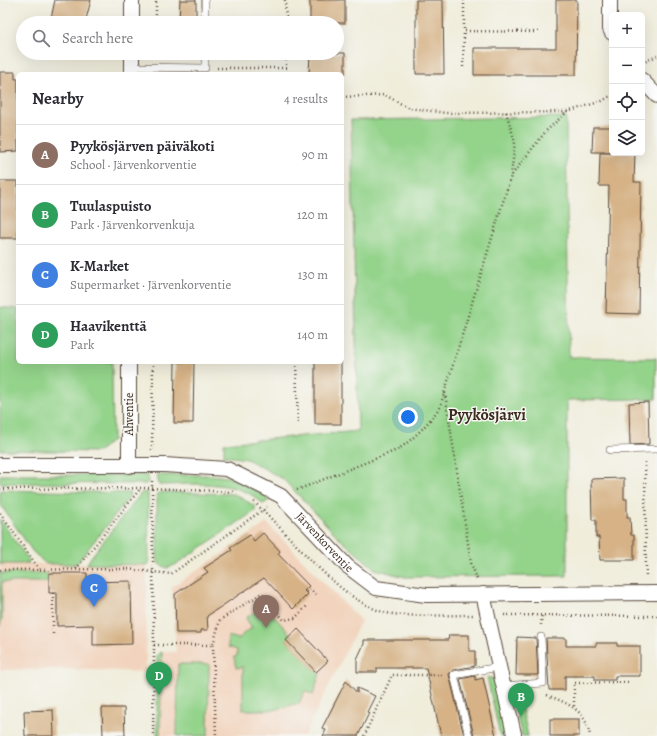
<!DOCTYPE html>
<meta charset="utf-8">
<style>
:root{--surface:#fff;--page:#f7f7f7;--text:#2b2b33;--muted:#7c7c81;--line:#e1e1e2;--accent:#b5179e}
body{margin:0;font-family:Alegreya,serif;background:var(--page);color:var(--text)}
.controls{position:absolute;right:12px;top:12px;display:grid;overflow:hidden;border-radius:6px;box-shadow:0 4px 16px #0002}
.controls button{width:36px;height:36px;display:grid;place-items:center;padding:0;border:0;border-bottom:1px solid var(--line);background:var(--surface);color:var(--text);font:20px sans-serif}
.you{position:absolute;left:408px;top:417px;width:14px;height:14px;margin:-10px;border:3px solid #fff;border-radius:50%;background:#1a73e8;box-shadow:0 0 0 6px #1a73e833}
.badge{display:grid;place-items:center;width:26px;height:26px;border-radius:50%;background:var(--accent);color:#fff;font-size:13px;font-weight:700}
.pin{position:absolute;translate:-50% -33px;filter:drop-shadow(0 1px 2px #0008)}
.pin::after{content:'';position:absolute;top:21px;width:14px;height:12px;background:inherit;clip-path:polygon(0 0,100% 0,50% 100%)}
.list{margin:0;padding:0;list-style:none}
h2{display:flex;justify-content:space-between;align-items:center;height:52px;margin:0;padding:0 16px;font-size:17px}
h2 small{font-size:13px;font-weight:400;color:var(--muted)}
.list li{display:grid;grid-template-columns:26px 1fr auto;gap:12px;align-items:center;box-sizing:border-box;height:60px;padding:0 16px;border-top:1px solid var(--line)}
.list b{display:block;font-size:15px;white-space:nowrap}
.list p{margin:0;font-size:13px;white-space:nowrap;color:var(--muted)}
.list em{font-size:13px;font-style:normal;color:var(--muted)}
.icon{flex:none;width:22px;height:22px;fill:none;stroke:currentColor;stroke-width:2;stroke-linecap:round;stroke-linejoin:round}
.map{position:relative;flex:none;width:657px;height:736px;overflow:hidden}
.search{position:absolute;background:var(--surface);box-shadow:0 4px 16px #0002;left:16px;top:16px;width:328px;height:44px;display:flex;align-items:center;gap:10px;box-sizing:border-box;padding:0 14px;border-radius:22px;color:var(--muted);font-size:15px}
.panel{position:absolute;background:var(--surface);box-shadow:0 4px 16px #0002;left:16px;top:72px;width:328px;height:292px;border-radius:6px}
.map>svg:first-child{display:block}
.built{fill:#f2d4be}
.green{fill:#93d38a;stroke:#677e54}
.building{fill:#d6b286}
.lines{fill:none;stroke-linecap:round;stroke-linejoin:round}
.lane-casing{stroke:#56473a;stroke-width:8}
.street-casing{stroke:#56473a;stroke-width:16}
.path{stroke:#56473a;stroke-width:2.5;stroke-dasharray:1 3;stroke-linecap:butt}
.lane{stroke:#fff;stroke-width:7}
.street{stroke:#fff;stroke-width:14}
.labels{text-anchor:middle;dominant-baseline:central;stroke-width:3;stroke-linejoin:round;paint-order:stroke}
.street-label{font-size:12px;fill:#3b2a1e;stroke:#f6f6f2}
.district-label{font-size:16px;font-weight:bold;fill:#3b2a1e;stroke:#f6f6f2}
</style>
<div class="map">
<svg width="657" height="736" viewBox="0 0 657 736">
<rect width="100%" height="100%" fill="#f6f6f2"/>
<filter id="ink" filterUnits="userSpaceOnUse"><feTurbulence type="fractalNoise" baseFrequency=".025" numOctaves="2"/><feDisplacementMap in="SourceGraphic" scale="8" xChannelSelector="R" yChannelSelector="G"/><feConvolveMatrix kernelMatrix="1 2 1 2 8 2 1 2 1" color-interpolation-filters="sRGB"/></filter>
<filter id="wash" filterUnits="userSpaceOnUse"><feTurbulence type="fractalNoise" baseFrequency=".012" numOctaves="4" result="noise"/><feDisplacementMap in="SourceGraphic" scale="16" xChannelSelector="R" yChannelSelector="G"/><feGaussianBlur stdDeviation="0.9" result="paint"/><feColorMatrix in="noise" values="0 0 0 0 0 0 0 0 0 0 0 0 0 0 0 0 0 1.4 0 .05"/><feComposite in="paint" operator="in"/></filter>
<g filter="url(#wash)">
<rect width="100%" height="100%" fill="#f0eddb"/>
<g class="built">
<polygon points="267,523 361,621 304,736 160,736 162,652 176,652 172,587"/>
<polygon points="0,564 147,564 146,672 66,669 0,670"/>
</g>
<g class="green">
<polygon points="566,117 569,357 656,358 656,399 567,400 567,576 405,577 375,569 341,540 283,479 247,459 224,456 224,443 358,431 351,120"/>
<polygon points="0,307 18,309 18,362 112,362 113,440 98,452 0,450"/>
<polygon points="0,475 148,475 148,482 146,484 0,483"/>
<path d="M 157,475 L 211,475 L 228,477 L 266,496 L 268,501 L 263,504 C 239,478 191,485 159,485 Z"/>
<polygon points="2,490 130,493 128,499 76,564 46,564 33,552 0,504 0,491"/>
<polygon points="142,492 148,493 149,565 87,564 91,557"/>
<polygon points="163,492 234,494 255,506 255,511 175,565 167,568 159,564 157,559 157,494"/>
<polygon points="0,519 29,561 28,564 0,564"/>
<polygon points="0,573 46,573 48,575 47,582 2,582 2,619 0,626"/>
<polygon points="257,610 268,613 270,612 291,635 286,640 316,672 320,673 313,695 305,691 299,703 274,710 243,710 243,667 236,668 234,657 237,656 237,650 228,647 228,636 239,639 243,634 252,628 246,618"/>
<polygon points="162,652 160,736 157,736 157,655"/>
<polygon points="178,664 209,664 208,736 177,736"/>
<polygon points="487,677 495,679 508,736 500,736"/>
<polygon points="518,690 528,736 522,736 512,696"/>
</g>
<g id="blocks">
<g class="building">
<polygon points="55,0 91,0 85,23 50,23"/>
<polygon points="180,0 196,0 196,23 179,23"/>
<rect x="310" y="0" width="35" height="23"/>
<polygon points="416,0 443,0 444,74 416,74"/>
<polygon points="556,0 577,0 576,75 474,75 474,48 556,48"/>
<polygon points="310,53 345,53 345,74 309,74"/>
<polygon points="0,72 15,72 15,79 18,79 18,151 0,152"/>
<polygon points="593,127 612,127 612,152 592,152"/>
<polygon points="600,153 635,153 634,182 641,182 639,314 606,313 609,186 599,186"/>
<rect x="0" y="181" width="18" height="57"/>
<polygon points="175,362 194,362 193,423 174,423"/>
<rect x="315" y="362" width="26" height="62"/>
<polygon points="648,402 649,444 630,445 629,403"/>
<polygon points="624,478 624,499 627,499 627,517 630,517 631,535 634,535 634,560 600,560 599,537 596,537 596,520 592,520 591,479"/>
<polygon points="263,533 280,551 278,554 309,586 304,591 308,594 293,609 264,578 207,616 208,630 201,630 201,633 176,633 175,594 208,572 204,568 232,550 230,548 250,535 254,541"/>
<polygon points="49,573 87,573 87,582 131,581 132,644 93,645 93,625 57,626 57,593 49,593"/>
<polygon points="298,629 328,661 316,672 286,640"/>
<polygon points="449,635 469,635 469,651 475,651 475,666 453,670 449,674 464,736 441,736 426,668 377,668 377,672 357,672 357,659 364,644 364,640 448,640"/>
<polygon points="517,637 536,638 538,675 516,675"/>
<polygon points="546,638 566,638 566,646 596,646 596,643 617,643 617,646 640,646 640,676 615,676 615,680 595,680 595,676 565,676 565,690 549,690"/>
<polygon points="475,676 475,680 483,678 496,736 474,736 460,679"/>
<polygon points="346,681 357,693 357,688 375,696 367,712 369,713 358,736 323,736 326,730 322,728"/>
<polygon points="102,708 124,708 125,736 103,736"/>
<polygon points="53,710 54,736 25,736 24,711"/>
<rect x="550" y="719" width="29" height="17"/>
</g>
</g>
</g>
<g filter="url(#ink)">
<use href="#blocks" fill-opacity="0" stroke="#56473a" stroke-width="1"/>
<g class="lines">
<g class="lane-casing">
<g id="lane">
<polyline points="205,0 205,23"/>
<polyline points="132,67 205,68 205,53"/>
<polyline points="610,450 657,449"/>
<polyline points="503,686 543,683 541,637"/>
<polyline points="469,736 454,675 499,667"/>
</g>
</g>
<g class="street-casing">
<g id="street">
<polyline points="610,0 610,29 612,33"/>
<polyline points="132,23 132,0"/>
<polyline points="132,53 132,74"/>
<polyline points="642,80 657,96"/>
<path id="s1" d="M 0,465 L 164,465 L 227,469 L 281,496 L 347,566 L 376,588 L 426,595 L 657,593"/>
<polyline points="129,466 129,362"/>
<polyline points="483,594 514,734"/>
</g>
</g>
<g class="path">
<polyline points="285,0 286,23"/>
<polyline points="464,0 464,31 539,32"/>
<polyline points="156,23 156,0"/>
<polyline points="642,63 657,56"/>
<polyline points="463,67 464,31"/>
<polyline points="217,68 286,68 286,53"/>
<polyline points="342,97 385,95 409,108 446,113 567,112"/>
<polyline points="506,112 515,142 511,176"/>
<polyline points="296,362 298,423"/>
<polyline points="445,393 471,563 477,579"/>
<polyline points="152,450 153,362"/>
<polyline points="645,462 646,577"/>
<polyline points="152,481 154,645 153,736"/>
<polyline points="0,489 152,488 233,492"/>
<path d="M 297,490 L 397,450 C 415,438 428,424 440,407 L 511,176 L 546,131 L 567,112 L 602,101 L 612,95"/>
<path d="M 254,502 C 289,533 345,609 393,614 C 419,617 446,615 473,615"/>
<polyline points="0,513 39,569"/>
<polyline points="76,569 140,489"/>
<polyline points="0,570 127,569 171,574 267,507"/>
<polyline points="306,592 310,589 317,596"/>
<polyline points="53,593 53,636"/>
<polyline points="504,615 657,616"/>
<polyline points="541,625 542,615"/>
<polyline points="154,645 213,645 220,620 262,593 284,620 295,618 307,606"/>
<polyline points="213,645 216,736"/>
<path d="M 547,695 C 569,704 586,710 590,736"/>
<polyline points="574,706 574,683 629,682"/>
<polyline points="364,736 392,675 442,675"/>
</g>
<use href="#lane" class="lane"/>
<use href="#street" class="street"/>
</g>
</g>
<g class="labels">
<g class="street-label">
<text transform="translate(129 414) rotate(-90)">Ahventie</text>
<text stroke="none"><textPath href="#s1" startOffset="351">Järvenkorventie</textPath></text>
</g>
<g class="district-label">
<text x="487" y="415">Pyykösjärvi</text>
</g>
</g>
</svg>
<div class="controls">
<button>+</button>
<button>−</button>
<button><svg class="icon" aria-label="locate" viewBox="0 0 24 24"><circle cx="12" cy="12" r="6"/><path d="M12 2v4M12 18v4M2 12h4M18 12h4"/></svg></button>
<button><svg class="icon" aria-label="layers" viewBox="0 0 24 24"><path d="M12 4l9 5-9 5-9-5zM3 14l9 5 9-5"/></svg></button>
</div>
<div class="you"></div>
<div class="pin badge" style="left:266px;top:628px;background:#8d6e63">A</div>
<div class="pin badge" style="left:521px;top:716px;background:#2e9e5b">B</div>
<div class="pin badge" style="left:94px;top:607px;background:#3f7fe0">C</div>
<div class="pin badge" style="left:159px;top:695px;background:#2e9e5b">D</div>
<div class="search"><svg class="icon" aria-label="search" viewBox="0 0 24 24"><circle cx="10" cy="10" r="6"/><path d="M15 15l6 6"/></svg>Search here</div>
<section class="panel">
<h2>Nearby<small>4 results</small></h2>
<ul class="list">
<li><span class="badge" style="background:#8d6e63">A</span><div><b>Pyykösjärven päiväkoti</b><p>School · Järvenkorventie</p></div><em>90 m</em></li>
<li><span class="badge" style="background:#2e9e5b">B</span><div><b>Tuulaspuisto</b><p>Park · Järvenkorvenkuja</p></div><em>120 m</em></li>
<li><span class="badge" style="background:#3f7fe0">C</span><div><b>K-Market</b><p>Supermarket · Järvenkorventie</p></div><em>130 m</em></li>
<li><span class="badge" style="background:#2e9e5b">D</span><div><b>Haavikenttä</b><p>Park</p></div><em>140 m</em></li>
</ul>
</section>
</div>
